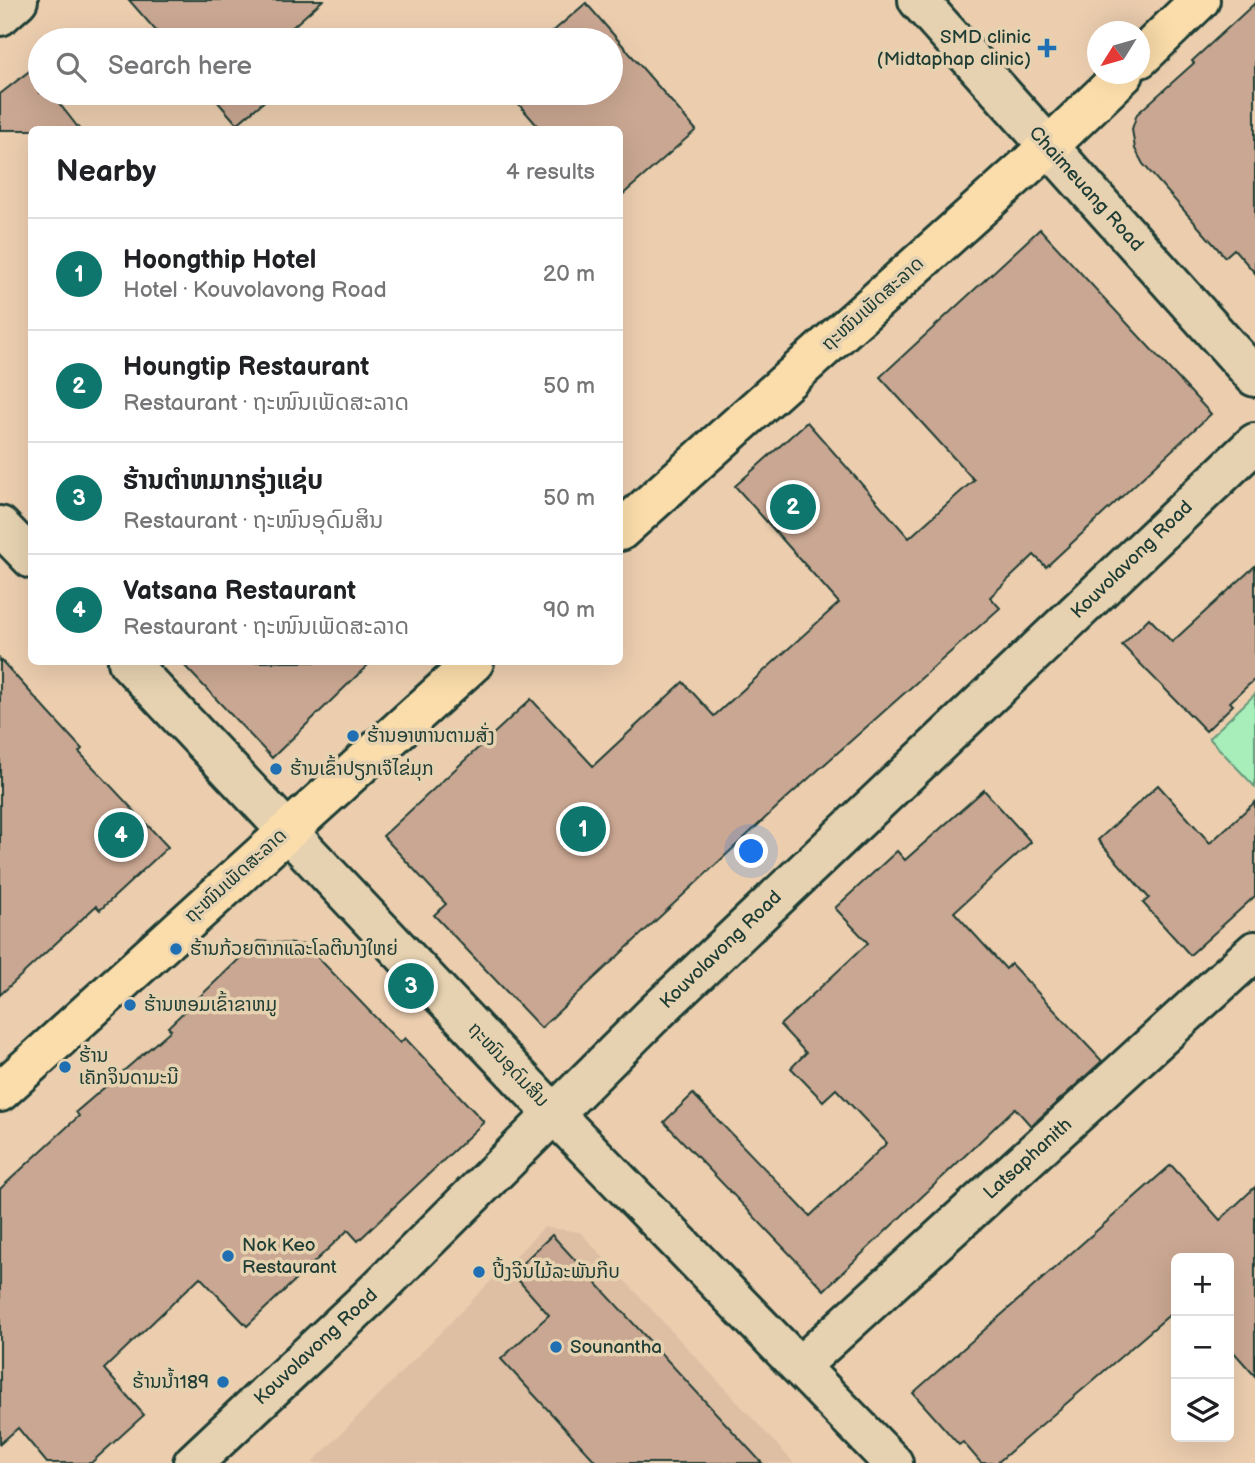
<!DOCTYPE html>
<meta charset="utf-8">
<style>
:root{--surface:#fff;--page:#f2f2f2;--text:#202124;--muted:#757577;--line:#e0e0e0;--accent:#0f766e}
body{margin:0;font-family:"Balsamiq Sans","Noto Sans Lao",sans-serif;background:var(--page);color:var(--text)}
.controls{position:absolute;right:21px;bottom:21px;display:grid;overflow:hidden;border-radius:10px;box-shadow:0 7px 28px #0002}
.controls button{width:63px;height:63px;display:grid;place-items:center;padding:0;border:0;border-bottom:2px solid var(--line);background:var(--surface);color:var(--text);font:35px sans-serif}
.compass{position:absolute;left:1087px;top:21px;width:63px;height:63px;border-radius:50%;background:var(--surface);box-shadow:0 7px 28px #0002;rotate:233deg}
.you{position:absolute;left:752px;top:852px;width:24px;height:24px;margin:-18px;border:5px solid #fff;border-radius:50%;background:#1a73e8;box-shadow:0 0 0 10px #1a73e833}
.badge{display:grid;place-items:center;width:46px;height:46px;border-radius:50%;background:var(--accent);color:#fff;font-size:23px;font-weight:700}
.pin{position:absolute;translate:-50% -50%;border:4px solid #fff;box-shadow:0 2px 7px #0006}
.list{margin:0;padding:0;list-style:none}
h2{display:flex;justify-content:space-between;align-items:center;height:91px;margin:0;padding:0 28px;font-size:30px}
h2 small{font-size:23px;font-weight:400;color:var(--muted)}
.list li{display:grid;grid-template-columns:46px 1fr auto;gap:21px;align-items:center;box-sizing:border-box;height:112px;padding:0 28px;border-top:2px solid var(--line)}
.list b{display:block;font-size:26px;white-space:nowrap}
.list p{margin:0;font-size:23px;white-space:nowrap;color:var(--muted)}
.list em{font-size:23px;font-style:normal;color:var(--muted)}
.icon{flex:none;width:38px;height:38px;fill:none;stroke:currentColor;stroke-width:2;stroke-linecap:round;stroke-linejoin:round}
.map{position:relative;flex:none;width:1255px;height:1463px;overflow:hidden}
.search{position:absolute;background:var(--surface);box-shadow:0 7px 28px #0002;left:28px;top:28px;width:595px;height:77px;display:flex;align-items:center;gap:18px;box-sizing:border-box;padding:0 24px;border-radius:38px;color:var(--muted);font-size:26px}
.panel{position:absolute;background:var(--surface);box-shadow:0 7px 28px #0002;left:28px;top:126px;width:595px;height:539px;border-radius:10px}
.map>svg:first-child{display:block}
.built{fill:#debfa4}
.green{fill:#a7eebb;stroke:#639678;stroke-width:2}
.building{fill:#caa792;stroke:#1f3d34;stroke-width:2}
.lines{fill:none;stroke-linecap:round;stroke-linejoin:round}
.minor-casing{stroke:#1f3d34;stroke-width:44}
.primary-casing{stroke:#1f3d34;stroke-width:44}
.minor{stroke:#e6d2b0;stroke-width:38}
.primary{stroke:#fbddab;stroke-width:38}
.poi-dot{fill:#1f6fb2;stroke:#e6d2b0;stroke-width:2.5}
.labels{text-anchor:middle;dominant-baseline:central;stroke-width:7;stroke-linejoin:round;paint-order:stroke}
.poi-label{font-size:19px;fill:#1f3d34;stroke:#e6d2b0;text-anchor:start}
.street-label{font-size:19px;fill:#1f3d34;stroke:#e6d2b0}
</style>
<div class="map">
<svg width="1255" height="1463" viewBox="0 0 1255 1463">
<rect width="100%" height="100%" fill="#ecceaf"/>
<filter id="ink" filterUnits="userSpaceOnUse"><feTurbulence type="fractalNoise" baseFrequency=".0143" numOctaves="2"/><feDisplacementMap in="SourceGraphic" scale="14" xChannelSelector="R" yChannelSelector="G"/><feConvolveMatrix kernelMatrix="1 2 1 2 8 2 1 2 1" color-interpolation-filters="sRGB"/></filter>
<g filter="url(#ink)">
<polygon class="built" points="544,1227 580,1232 794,1463 312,1463"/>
<polygon class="green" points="1255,694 1255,787 1209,738"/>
<g class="building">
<polygon points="129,0 323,0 278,40 164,40"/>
<polygon points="586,3 696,130 620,197 620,130 541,130 509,93 611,93 611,40 543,40"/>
<polygon points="1255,3 1255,273 1234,249 1225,257 1143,164 1135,149 1132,129 1137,114 1194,63 1192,61"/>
<polygon points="32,69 40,79 40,93 51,93 80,130 0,130 0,94"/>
<polygon points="210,93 274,93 237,124"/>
<polygon points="1040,229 1211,414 1046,567 1034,555 990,597 1000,608 789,796 541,1028 434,915 446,904 383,836 531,699 593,766 683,682 714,716 839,603 735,486 807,422 909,538 974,480 880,377"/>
<polygon points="1255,566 1255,679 1230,702 1233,705 1206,731 1122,645 1149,618 1172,642"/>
<polygon points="0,659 82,749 79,752 168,847 100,910 96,906 0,995"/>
<polygon points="181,662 371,662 272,758"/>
<polygon points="1158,785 1210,843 1255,802 1255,896 1190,955 1143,903 1149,898 1098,840"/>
<polygon points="984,790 1031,842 954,912 1006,969 1011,964 1102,1061 1031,1126 1015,1108 824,1290 664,1122 693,1094 810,1216 887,1143 836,1089 823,1101 791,1068 806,1053 780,1025 868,943 835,908 897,851 905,860"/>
<polygon points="258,941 306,945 400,1043 405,1038 484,1122 358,1241 348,1230 247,1326 200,1277 104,1369 144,1415 91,1463 47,1463 18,1428 0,1444 0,1189 79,1116 76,1112 171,1030 168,1027"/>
<polygon points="1171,1165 1220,1220 1255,1187 1255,1376 1232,1350 1229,1352 1229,1258 1176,1258 1176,1314 1174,1311 997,1463 981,1463 963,1442 959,1445 913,1393"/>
<polygon points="552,1235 762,1463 597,1463 501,1359 549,1315 512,1273"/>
</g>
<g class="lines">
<g class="minor-casing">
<g id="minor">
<polyline points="918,0 1255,377"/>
<polyline points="0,16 18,0"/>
<polyline points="0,526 32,559"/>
<polyline points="128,662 553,1113 893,1463"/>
<polyline points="800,1366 1255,951"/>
<polyline points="193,1463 376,1291 652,1016 1255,443"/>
</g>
</g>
<g class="primary-casing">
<g id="primary">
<polyline points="1140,58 1200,0"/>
<polyline points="620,531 1048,147 1124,74"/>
<polyline points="0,1092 474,662"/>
</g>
</g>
<use href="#minor" class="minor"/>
<use href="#primary" class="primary"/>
</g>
</g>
<g class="poi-dot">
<path d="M1043.5 37.5h7v7h7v7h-7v7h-7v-7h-7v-7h7z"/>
<circle cx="353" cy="736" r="7"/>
<circle cx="276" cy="769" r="7"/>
<circle cx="176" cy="949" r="7"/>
<circle cx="130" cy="1005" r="7"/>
<circle cx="65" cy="1067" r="7"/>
<circle cx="228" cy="1256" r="7"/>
<circle cx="479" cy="1272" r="7"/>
<circle cx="556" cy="1347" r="7"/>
<circle cx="223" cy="1382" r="7"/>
</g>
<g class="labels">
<g class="poi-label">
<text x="1031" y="37" text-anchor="end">SMD clinic<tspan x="1031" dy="22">(Midtaphap clinic)</tspan></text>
<text x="367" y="736">ຮ້ານອາຫານຕາມສັ່ງ</text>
<text x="290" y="769">ຮ້ານເຂົ້າປຽກເຈ໊ໄຂ່ມຸກ</text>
<text x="190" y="949">ຮ້ານກ້ວຍຕາກແລະໂລຕີນາງໃຫຍ່</text>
<text x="144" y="1005">ຮ້ານຫອມເຂົ້າຂາຫມູ</text>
<text x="79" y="1056">ຮ້ານ<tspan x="79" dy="22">ເຄັກຈິນດາມະນີ</tspan></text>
<text x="242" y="1245">Nok Keo<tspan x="242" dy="22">Restaurant</tspan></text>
<text x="493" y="1272">ປີ້ງຈີນໄມ້ລະພັນກີບ</text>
<text x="570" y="1347">Sounantha</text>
<text x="209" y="1382" text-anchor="end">ຮ້ານນໍ້າ189</text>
</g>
<g class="street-label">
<text transform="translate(1086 189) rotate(48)">Chaimeuang Road</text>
<text transform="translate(873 304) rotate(-42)">ຖະໜົນເພັດສະລາດ</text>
<text transform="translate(1132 560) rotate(-44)">Kouvolavong Road</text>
<text transform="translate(236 876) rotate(-42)">ຖະໜົນເພັດສະລາດ</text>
<text transform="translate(721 950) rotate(-44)">Kouvolavong Road</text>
<text transform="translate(508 1065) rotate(47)">ຖະໜົນອຸດົມສິນ</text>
<text transform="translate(1028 1159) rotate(-42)">Latsaphanith</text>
<text transform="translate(316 1347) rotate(-43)">Kouvolavong Road</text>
</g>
</g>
</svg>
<div class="controls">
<button>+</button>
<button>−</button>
<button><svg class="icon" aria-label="layers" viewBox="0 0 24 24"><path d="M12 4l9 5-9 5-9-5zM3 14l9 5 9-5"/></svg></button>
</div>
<svg class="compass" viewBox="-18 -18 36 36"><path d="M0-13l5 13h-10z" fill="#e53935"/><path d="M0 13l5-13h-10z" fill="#757577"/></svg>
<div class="you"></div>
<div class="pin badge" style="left:583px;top:829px">1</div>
<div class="pin badge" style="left:793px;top:507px">2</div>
<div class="pin badge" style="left:411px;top:986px">3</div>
<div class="pin badge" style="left:121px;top:835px">4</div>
<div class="search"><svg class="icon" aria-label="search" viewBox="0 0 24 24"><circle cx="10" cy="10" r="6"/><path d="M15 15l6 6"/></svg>Search here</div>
<section class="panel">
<h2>Nearby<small>4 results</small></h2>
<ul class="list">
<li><span class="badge">1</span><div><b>Hoongthip Hotel</b><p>Hotel · Kouvolavong Road</p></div><em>20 m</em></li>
<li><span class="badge">2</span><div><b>Houngtip Restaurant</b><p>Restaurant · ຖະໜົນເພັດສະລາດ</p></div><em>50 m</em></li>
<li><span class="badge">3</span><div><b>ຮ້ານຕຳຫມາກຮຸ່ງແຊ່ບ</b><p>Restaurant · ຖະໜົນອຸດົມສິນ</p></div><em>50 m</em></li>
<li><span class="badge">4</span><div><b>Vatsana Restaurant</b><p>Restaurant · ຖະໜົນເພັດສະລາດ</p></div><em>90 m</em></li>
</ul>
</section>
</div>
